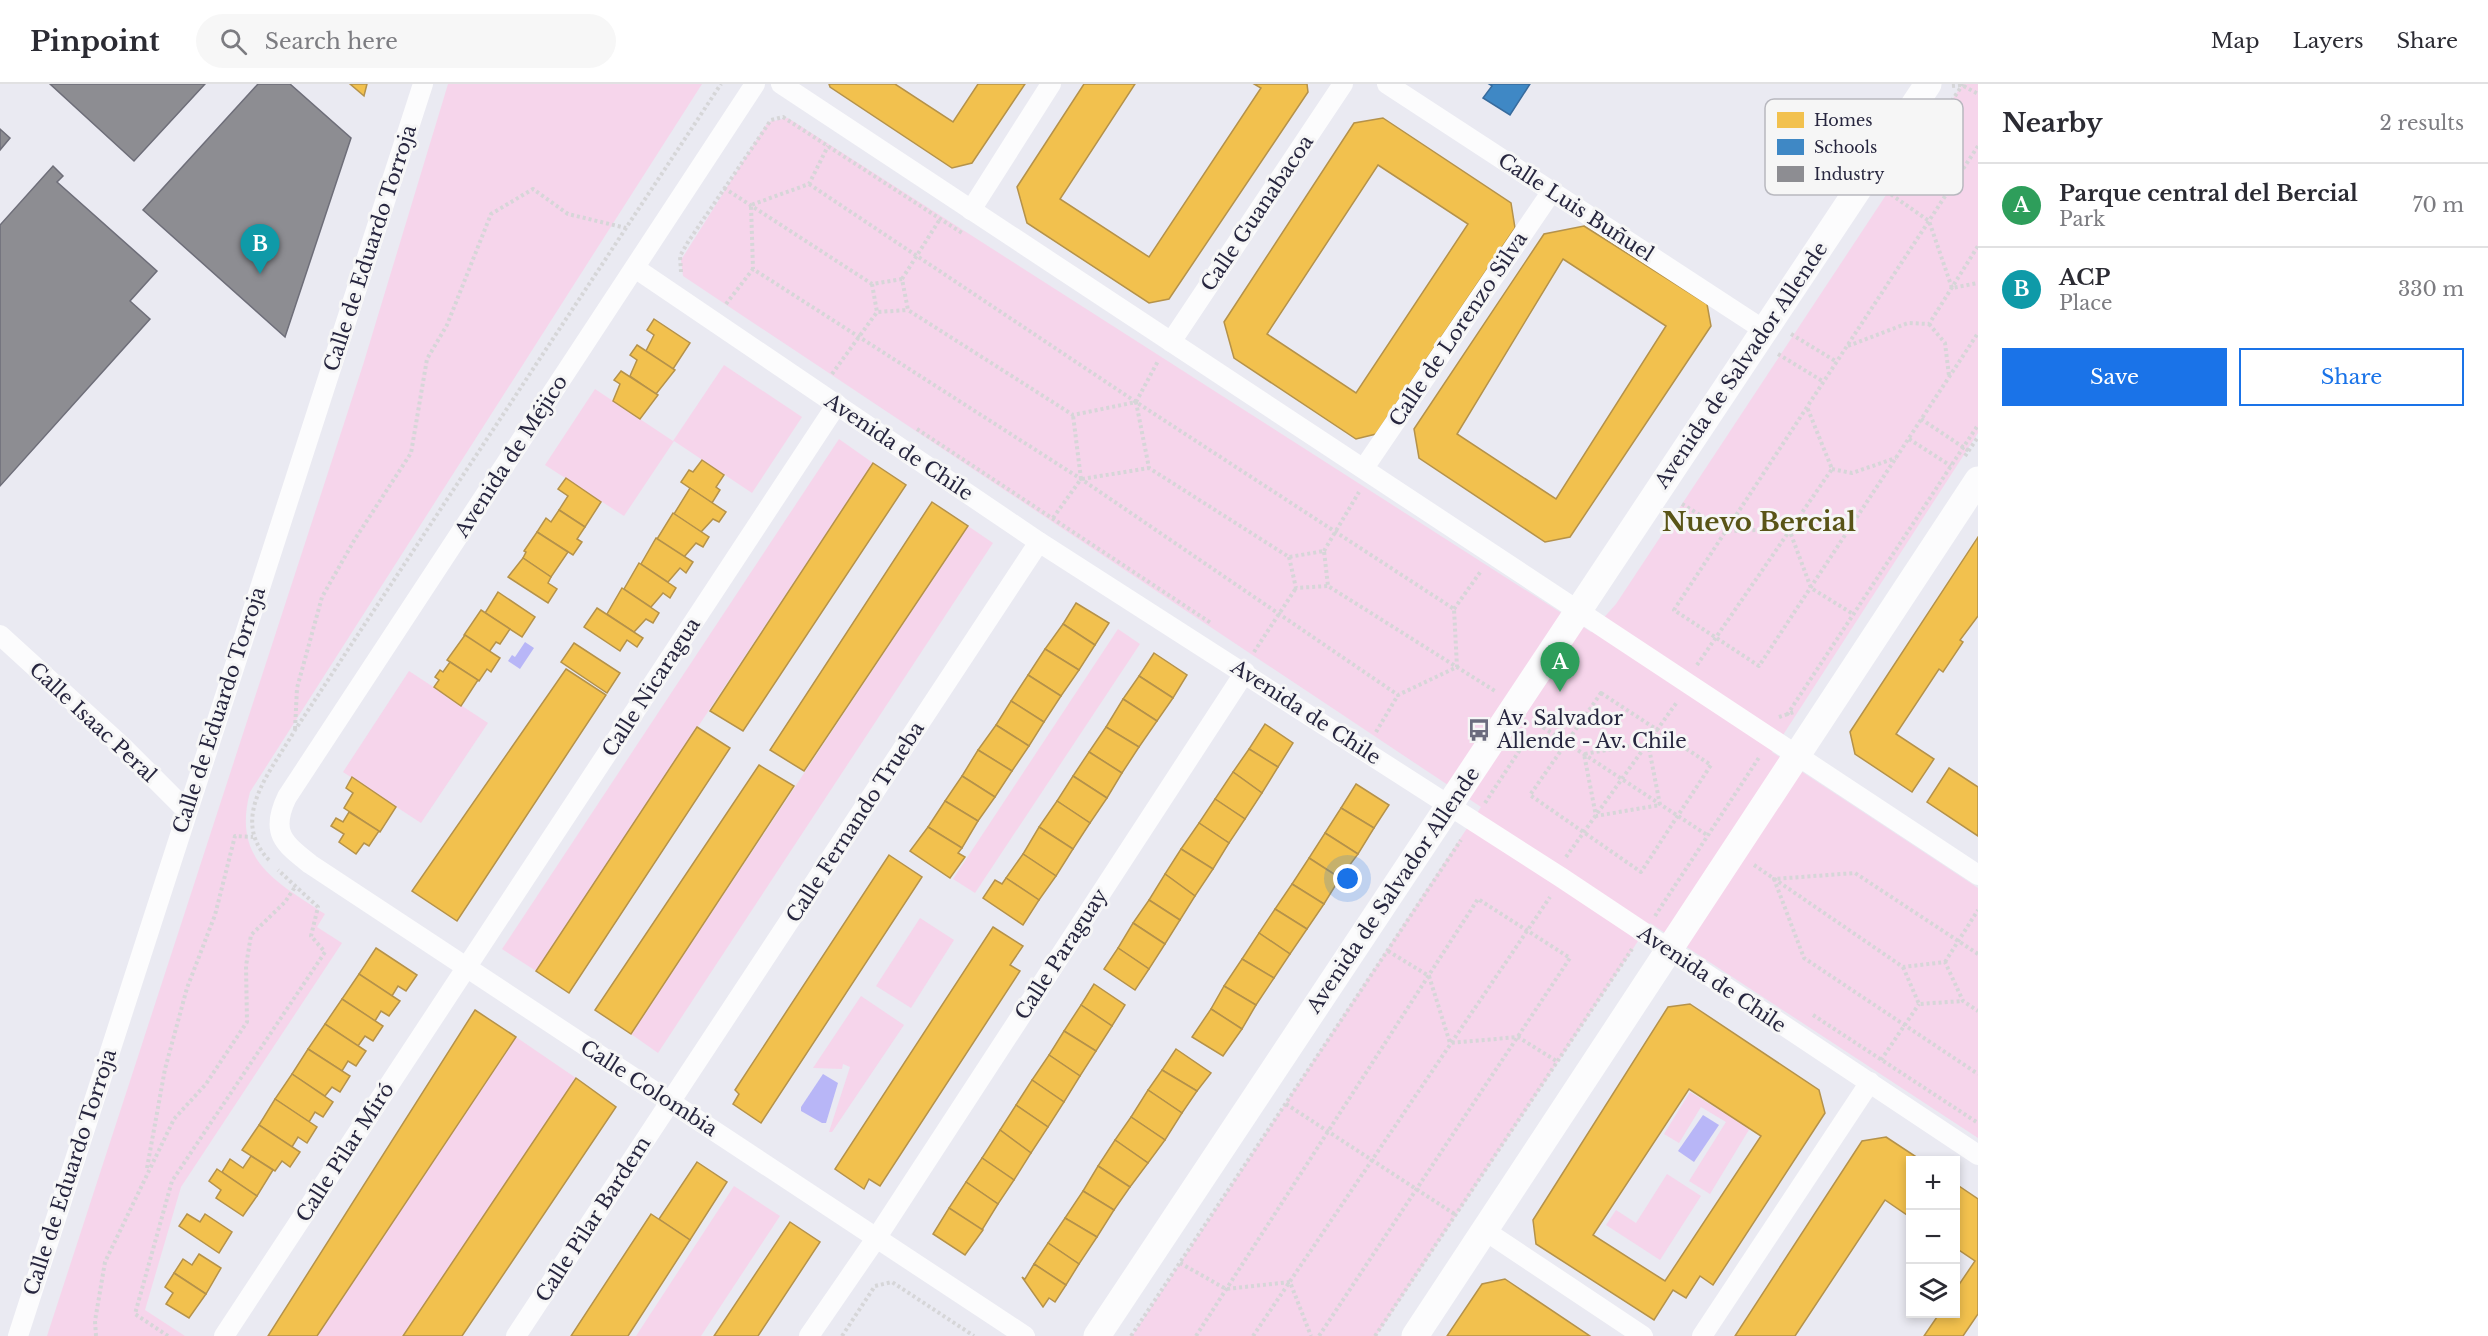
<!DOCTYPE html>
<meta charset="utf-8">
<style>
:root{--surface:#fff;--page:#f7f7f7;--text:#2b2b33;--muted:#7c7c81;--line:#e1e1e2;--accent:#1a73e8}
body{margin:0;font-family:"Libre Baskerville",serif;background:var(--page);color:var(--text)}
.controls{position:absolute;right:18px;bottom:18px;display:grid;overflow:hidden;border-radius:0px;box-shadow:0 3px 9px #0003}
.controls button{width:54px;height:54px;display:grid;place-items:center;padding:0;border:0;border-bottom:2px solid var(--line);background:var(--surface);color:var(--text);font:30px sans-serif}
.you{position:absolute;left:1348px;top:795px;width:21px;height:21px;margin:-15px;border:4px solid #fff;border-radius:50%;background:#1a73e8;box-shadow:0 0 0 9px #1a73e833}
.badge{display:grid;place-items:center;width:39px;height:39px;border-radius:50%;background:var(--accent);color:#fff;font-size:20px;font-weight:700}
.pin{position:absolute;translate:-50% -50px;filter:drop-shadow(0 2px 3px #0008)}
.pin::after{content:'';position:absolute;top:32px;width:21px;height:18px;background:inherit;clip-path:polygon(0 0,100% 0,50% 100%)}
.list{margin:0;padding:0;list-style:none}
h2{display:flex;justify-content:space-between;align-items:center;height:78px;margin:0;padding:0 24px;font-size:26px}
h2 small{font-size:20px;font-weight:400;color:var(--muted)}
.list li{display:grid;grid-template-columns:39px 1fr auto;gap:18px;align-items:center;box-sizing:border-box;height:84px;padding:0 24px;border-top:2px solid var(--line)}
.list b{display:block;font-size:22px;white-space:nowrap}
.list p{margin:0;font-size:20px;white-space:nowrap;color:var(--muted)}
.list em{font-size:20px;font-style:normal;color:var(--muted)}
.actions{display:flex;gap:12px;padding:18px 24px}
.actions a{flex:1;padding:14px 0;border:2px solid var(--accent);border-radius:0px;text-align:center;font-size:21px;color:var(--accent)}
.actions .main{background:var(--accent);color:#fff}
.icon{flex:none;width:33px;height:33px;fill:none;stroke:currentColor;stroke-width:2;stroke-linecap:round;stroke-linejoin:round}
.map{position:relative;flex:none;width:1978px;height:1252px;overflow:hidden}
header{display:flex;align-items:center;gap:36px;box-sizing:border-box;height:84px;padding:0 30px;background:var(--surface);border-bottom:2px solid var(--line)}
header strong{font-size:28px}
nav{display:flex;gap:33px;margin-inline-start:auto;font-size:21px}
.search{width:420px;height:54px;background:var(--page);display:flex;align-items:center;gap:15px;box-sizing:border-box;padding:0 21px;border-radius:33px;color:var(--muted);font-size:22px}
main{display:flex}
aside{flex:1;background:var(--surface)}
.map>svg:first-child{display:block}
.green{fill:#f6d5eb}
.water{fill:#b8b6f7}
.homes{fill:#f2c14e;stroke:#b5924a;stroke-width:1.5;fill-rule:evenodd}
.schools{fill:#3f88c5;stroke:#386b9d;stroke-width:1.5}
.industry{fill:#8d8d92;stroke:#6e6e79;stroke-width:1.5}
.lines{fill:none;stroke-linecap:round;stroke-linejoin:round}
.path{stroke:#d6d6d8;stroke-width:4;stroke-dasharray:3 3;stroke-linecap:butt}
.street{stroke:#fcfcfd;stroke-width:20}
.secondary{stroke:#fcfcfd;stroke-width:27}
.labels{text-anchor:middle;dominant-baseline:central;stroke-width:6;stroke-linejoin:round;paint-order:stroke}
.street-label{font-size:20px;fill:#27263f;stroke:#f6f6f6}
.poi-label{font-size:20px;fill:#27263f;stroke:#f6f6f6;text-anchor:start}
.district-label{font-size:26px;font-weight:bold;fill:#595417;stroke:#f6f6f6}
.key{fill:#f6f6f6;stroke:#b8b8bf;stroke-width:1.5}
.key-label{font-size:16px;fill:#27263f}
</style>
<header>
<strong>Pinpoint</strong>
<div class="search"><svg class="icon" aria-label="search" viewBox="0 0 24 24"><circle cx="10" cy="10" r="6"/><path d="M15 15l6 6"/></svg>Search here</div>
<nav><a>Map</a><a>Layers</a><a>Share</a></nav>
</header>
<main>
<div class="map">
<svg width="1978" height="1252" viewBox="0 0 1978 1252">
<rect width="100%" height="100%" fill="#eaeaf2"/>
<g class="green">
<path d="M 448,0 L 702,0 L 250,708 C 232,776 275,797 325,830 L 317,843 L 342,859 L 181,1103 L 145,1226 L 185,1252 L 47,1252 L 363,281 Z"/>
<polygon points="1963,0 1978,0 1978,349 1772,668 1978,804 1978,1054 1650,839 1376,1252 1132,1252 1481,723 683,192 681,176 768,38 788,34 1591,548 1616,520 1888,108"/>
<polygon points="724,281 802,333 752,409 674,357 624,432 545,381 595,305 673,357"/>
<polygon points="839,355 873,379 536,887 502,865"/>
<polygon points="968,442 993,459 658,969 631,950"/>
<polygon points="1118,545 1140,560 975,809 953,795"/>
<polygon points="409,587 488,639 421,739 343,688"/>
<polygon points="920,834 954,856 911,924 876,902"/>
<polygon points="861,912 904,941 832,1048 829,1048 850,983 843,980 842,985 813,984"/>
<polygon points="516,953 576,994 403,1252 317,1252"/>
<polygon points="1690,1008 1750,1044 1710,1110 1689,1097 1726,1038 1701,1023 1679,1059 1664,1050"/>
<polygon points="1667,1090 1701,1112 1660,1176 1606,1141 1616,1126 1636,1139"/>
<polygon points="734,1102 780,1132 701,1252 636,1252"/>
</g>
<g class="water">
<polygon points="525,558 534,564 520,585 508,577 512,571 515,573"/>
<polygon points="823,990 838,999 826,1039 822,1039 801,1027 801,1023"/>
<polygon points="1703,1031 1719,1041 1694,1078 1678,1067"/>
</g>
<g class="homes">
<polygon points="350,0 367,0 364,12"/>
<polygon points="829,0 895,0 953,38 978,0 1025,0 972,79 952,84 830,3"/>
<polygon points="1084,0 1135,0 1060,115 1149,173 1261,4 1254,0 1307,0 1308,8 1169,215 1149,219 1027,139 1017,103"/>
<path d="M 1383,34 L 1511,119 L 1515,144 L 1376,350 L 1356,355 L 1234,274 L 1224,238 L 1354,39 ZM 1378,81 L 1468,140 L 1356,309 L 1267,250 Z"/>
<path d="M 1584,142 L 1707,220 L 1711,242 L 1570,453 L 1545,458 L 1419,374 L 1414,345 L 1544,150 ZM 1563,175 L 1666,242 L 1556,415 L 1457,350 Z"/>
<polygon points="654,235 690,259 673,285 646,267 654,251 647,246"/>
<polygon points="637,261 675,286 656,310 630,292 637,276 630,271"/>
<polygon points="621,287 658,311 640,335 613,317 620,300 614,296"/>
<polygon points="702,376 724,391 716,403 720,406 712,419 681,398 689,386 693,388"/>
<polygon points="873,379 906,401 743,647 710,627"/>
<polygon points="566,394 601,418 585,443 559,426 568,412 558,405"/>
<polygon points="690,404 726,428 719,438 713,435 701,448 674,430"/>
<polygon points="932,418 968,442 804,687 770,666"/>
<polygon points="559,426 585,443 577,455 582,458 573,471 537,448 546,434 551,438"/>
<polygon points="673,429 709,453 703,463 696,459 684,473 657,455"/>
<polygon points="537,448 568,468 551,493 523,474 526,468 524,467"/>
<polygon points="1978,453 1978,532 1960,556 1963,558 1943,588 1939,585 1896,650 1934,675 1912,708 1855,670 1850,648"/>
<polygon points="656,454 693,478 686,489 680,484 668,498 641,480"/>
<polygon points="523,474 551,493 548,499 557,505 548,519 508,493"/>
<polygon points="639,479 676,504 670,514 663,509 651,523 624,505"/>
<polygon points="622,504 659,529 653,539 646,535 634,548 607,530"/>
<polygon points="498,508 535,533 522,553 485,529"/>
<polygon points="1076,519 1109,539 1095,561 1063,540"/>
<polygon points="597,524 643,554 637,563 627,556 620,567 584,543"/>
<polygon points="481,526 510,545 500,560 496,558 489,568 464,551"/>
<polygon points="1063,540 1095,561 1079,586 1045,565"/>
<polygon points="465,551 500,574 491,588 487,585 479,597 447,576"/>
<polygon points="574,559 620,589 607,609 561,578"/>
<polygon points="1045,565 1079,586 1061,612 1028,591"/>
<polygon points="1154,569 1187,591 1173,614 1139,592"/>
<polygon points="450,578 478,596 461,622 434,603 439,596 435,593 440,586 443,588"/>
<polygon points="566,585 606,611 457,837 412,807"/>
<polygon points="1028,591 1061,612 1044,638 1011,617"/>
<polygon points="1139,592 1173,614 1157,637 1123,615"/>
<polygon points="1123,615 1157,637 1139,663 1106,643"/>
<polygon points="1011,617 1044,638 1029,662 996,641"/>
<polygon points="1265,640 1293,659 1278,683 1249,665"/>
<polygon points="996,641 1029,662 1012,687 978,666"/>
<polygon points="697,643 730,664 569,909 536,887"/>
<polygon points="1106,643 1139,663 1122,689 1089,668"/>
<polygon points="1249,665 1278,683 1262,709 1233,688"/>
<polygon points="978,666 1012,687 995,713 962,692"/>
<polygon points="1089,668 1122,689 1107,714 1073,692"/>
<polygon points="759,681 794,702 631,950 595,926"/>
<polygon points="1949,684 1978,703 1978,752 1927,718"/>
<polygon points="1233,688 1262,709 1245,735 1215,715"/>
<polygon points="962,692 995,713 978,737 945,717"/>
<polygon points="1073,692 1107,714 1090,739 1057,717"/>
<polygon points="352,693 396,723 380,748 344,724 353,709 346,704"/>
<polygon points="1356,700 1389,721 1374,744 1341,724"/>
<polygon points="1215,715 1245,735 1229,759 1199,739"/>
<polygon points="945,717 978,737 962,764 928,743"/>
<polygon points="1057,717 1090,739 1073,765 1039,743"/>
<polygon points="1341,724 1374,744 1358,770 1325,749"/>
<polygon points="349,728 379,747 369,762 364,759 356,770 339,758 344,750 331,742 336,734 343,738"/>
<polygon points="1199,739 1229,759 1213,785 1181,765"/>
<polygon points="928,743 962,764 958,769 965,773 950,794 910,767"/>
<polygon points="1039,743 1073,765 1056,792 1023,770"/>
<polygon points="1325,749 1358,770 1340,794 1309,774"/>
<polygon points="1181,765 1213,785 1195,812 1165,790"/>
<polygon points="1023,770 1056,792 1039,816 1006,794"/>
<polygon points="889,771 922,793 761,1039 733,1020 739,1010 735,1006"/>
<polygon points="1309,774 1340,794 1324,820 1292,800"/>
<polygon points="1165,790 1195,812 1180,836 1149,816"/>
<polygon points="1006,794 1039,816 1023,841 983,814 995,796 1002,800"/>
<polygon points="1292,800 1324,820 1307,845 1275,825"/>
<polygon points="1149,816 1180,836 1165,860 1133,839"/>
<polygon points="1275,825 1307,845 1290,870 1259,849"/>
<polygon points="1133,839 1165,860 1149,885 1118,864"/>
<polygon points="993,843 1023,862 1010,881 1020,887 880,1102 869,1095 864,1105 835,1085"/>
<polygon points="1259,849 1290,870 1274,894 1242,875"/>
<polygon points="376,864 417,891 406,907 398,902 392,912 359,890"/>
<polygon points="1118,864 1149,885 1135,906 1104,885"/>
<polygon points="1242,875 1274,894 1256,921 1224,902"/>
<polygon points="359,890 400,917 389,932 381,927 375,937 342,915"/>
<polygon points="1094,900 1125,921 1112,942 1081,921"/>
<polygon points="1224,902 1256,921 1242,945 1211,925"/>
<polygon points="342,915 383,942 373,957 365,952 358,962 325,940"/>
<path d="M 1690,920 L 1819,1006 L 1825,1029 L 1713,1201 L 1700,1192 L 1686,1214 L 1673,1206 L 1654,1236 L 1536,1160 L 1533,1136 L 1668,923 ZM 1689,1005 L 1761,1052 L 1665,1197 L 1593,1151 Z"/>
<polygon points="1081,921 1112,942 1096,967 1064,947"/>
<polygon points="1211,925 1242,945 1223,972 1192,953"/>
<polygon points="475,926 516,953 317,1252 268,1252"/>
<polygon points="325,940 366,967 356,982 348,977 342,987 308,965"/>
<polygon points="1064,947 1096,967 1080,992 1049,971"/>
<polygon points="308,965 350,992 340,1008 332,1003 325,1012 292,990"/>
<polygon points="1176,965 1211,989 1197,1007 1162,986"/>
<polygon points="1049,971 1080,992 1064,1018 1032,996"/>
<polygon points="1162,986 1197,1007 1182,1029 1148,1006"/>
<polygon points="292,990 333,1018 323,1033 315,1028 309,1038 275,1015"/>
<polygon points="576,994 616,1023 462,1252 403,1252"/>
<polygon points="1032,996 1064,1018 1048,1043 1016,1021"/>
<polygon points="1148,1006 1182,1029 1165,1056 1131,1033"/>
<polygon points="275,1015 317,1043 307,1059 298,1053 292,1063 259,1041"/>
<polygon points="1016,1021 1048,1043 1031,1069 1000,1046"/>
<polygon points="1131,1033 1165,1056 1148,1079 1115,1056"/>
<polygon points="259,1041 300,1068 290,1083 282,1077 275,1087 242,1066"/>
<polygon points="1000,1046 1031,1069 1014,1096 982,1074"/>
<polygon points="1886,1053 1921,1076 1910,1076 1910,1133 1885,1116 1795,1252 1735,1252 1862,1057"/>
<polygon points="1115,1056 1148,1079 1130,1103 1098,1082"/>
<polygon points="251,1072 273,1086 257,1112 222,1088 230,1075 243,1084"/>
<polygon points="982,1074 1014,1096 998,1120 966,1098"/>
<polygon points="697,1078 727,1098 690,1156 659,1135"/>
<polygon points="1098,1082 1130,1103 1114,1126 1083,1107"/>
<polygon points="217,1085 257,1112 243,1132 216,1114 221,1106 209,1097"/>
<polygon points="966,1098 998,1120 982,1146 949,1124"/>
<polygon points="1956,1100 1978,1115 1978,1230 1963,1252 1924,1252 1939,1230 1956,1230 1956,1205 1975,1177 1956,1164"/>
<polygon points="1083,1107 1114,1126 1097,1153 1065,1134"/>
<polygon points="949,1124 983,1146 965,1171 933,1150"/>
<polygon points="187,1130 200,1138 205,1130 232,1148 219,1169 179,1142"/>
<polygon points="651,1130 690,1156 628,1252 571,1252"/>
<polygon points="1065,1134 1097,1153 1079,1180 1048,1159"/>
<polygon points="790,1138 820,1158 758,1252 714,1252"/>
<polygon points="1048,1159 1079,1180 1066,1201 1034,1180"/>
<polygon points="199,1170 221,1184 206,1210 174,1189 183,1175 192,1181"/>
<polygon points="1034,1180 1066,1201 1055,1218 1049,1214 1043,1223 1022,1193 1025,1195"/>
<polygon points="174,1189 206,1210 189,1234 166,1220 173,1209 165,1203"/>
<polygon points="1505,1195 1590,1252 1447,1252 1482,1200"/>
</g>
<polygon class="schools" points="1489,0 1530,0 1510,31 1483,14 1492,2"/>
<g class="industry">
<polygon points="50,0 205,0 134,77"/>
<polygon points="258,0 290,0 351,54 285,253 143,126"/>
<polygon points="0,45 10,54 0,66"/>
<polygon points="53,82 63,92 57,98 157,187 130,217 150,235 0,402 0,141"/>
</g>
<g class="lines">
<g class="path">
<polyline points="1952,2 1962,1 1978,10"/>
<polyline points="1945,27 1963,0"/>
<polyline points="1978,62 1674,526 1759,582 1978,249"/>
<polyline points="809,100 1136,318 1454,525 1457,583 1398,611 1081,395 753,185 751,121 809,100 828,62"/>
<polyline points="724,104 872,200 902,195 908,226 1073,331 1136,318 1149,384 1289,473 1324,467 1328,502 1495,607"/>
<polyline points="1886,107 1929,137 1952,204 1978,199"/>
<polyline points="681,188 680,172 688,158 771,36 783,33 962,149"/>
<polyline points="902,195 940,135"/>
<polyline points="872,200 877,228"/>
<polyline points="726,220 753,185"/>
<polyline points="1929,240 1945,259 1949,292"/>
<polyline points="1791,250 1837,278"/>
<polyline points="1848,262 1908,239 1929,240 1978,162"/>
<polyline points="1778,270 1824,298"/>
<polyline points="832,290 877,228 908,226"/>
<polyline points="1136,318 1158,277"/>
<polyline points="1921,335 1969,367"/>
<polyline points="917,345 1211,539"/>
<polyline points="1909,355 1951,382"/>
<polyline points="1965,372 1978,353"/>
<polyline points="1832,385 1852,389 1896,374"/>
<polyline points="1082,395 1149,384"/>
<polyline points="1682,420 1726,447 1789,445 1811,504 1853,530"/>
<polyline points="1053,434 1081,395 1073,331"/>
<polyline points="1324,467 1359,408"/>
<polyline points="1289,473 1296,504 1328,502"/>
<polyline points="1454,525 1481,487"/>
<polyline points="1254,568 1296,504"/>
<polyline points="1697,581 1832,385 1807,323"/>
<polygon points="1601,609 1711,681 1641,788 1530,711"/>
<polyline points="1787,631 1978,341"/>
<polyline points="1779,633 1794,628"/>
<polyline points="1538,640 1707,751"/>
<polyline points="295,645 297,604 322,513 355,455 411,369 427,275 447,241 491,130 533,105 568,130 626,144"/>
<polyline points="1376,648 1398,611"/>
<polygon points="1648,659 1660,721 1596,732 1584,670"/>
<polyline points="1485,719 1527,655"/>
<polyline points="1566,773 1677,618"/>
<path d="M 269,776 C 228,734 272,686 295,646 L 721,0"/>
<polyline points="1754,781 1903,883 1945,878 1963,917 1978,927"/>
<polyline points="1655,832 1760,672"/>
<polyline points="1388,867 1429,892 1450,959 1518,953 1558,978"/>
<polyline points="1978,870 1855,789 1774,795 1804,874 1978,990"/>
<polyline points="1945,878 1978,826"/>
<polyline points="1903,883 1919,920 1963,917"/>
<polyline points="1813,931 1978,1039"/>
<polyline points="1881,976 1919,920"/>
<polyline points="1286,1020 1456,1131"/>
<polyline points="147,1084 165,985 187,904 215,831 235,752 253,753"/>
<polyline points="1180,1179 1226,1205 1290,1198 1311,1252"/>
<polyline points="96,1252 95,1237 105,1178 174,1035 206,1000 247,938 246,882 251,851 285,818 295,803"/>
<polyline points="168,1252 135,1230 172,1097 325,868 311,852 318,823 278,786"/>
<polyline points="842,1252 875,1202 892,1198 974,1252"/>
<polyline points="1131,1252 1461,756"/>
<polyline points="1196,1252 1478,815 1570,874 1319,1252"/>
<polyline points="1253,1252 1550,813"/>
<polyline points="1375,1252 1632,865"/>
</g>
<g class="street">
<path d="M 755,0 L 287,713 C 270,748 283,759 310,780 L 1025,1252"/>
<polyline points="781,0 1978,791"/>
<polyline points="1387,0 1764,246"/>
<polyline points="971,126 1051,0"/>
<polyline points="635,184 1039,458 1562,794 1978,1071"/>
<polyline points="1171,258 1343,0"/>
<polyline points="1364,384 1552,107"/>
<polyline points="0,551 124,664 186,726"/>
<polyline points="1484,1146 1643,1252"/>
<polyline points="18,1252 423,0"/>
<polyline points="224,1252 837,320"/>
<polyline points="516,1252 1039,458"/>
<polyline points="809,1252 877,1153 1245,588"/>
<polyline points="1702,1252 1870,998"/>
</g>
<g class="secondary">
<polyline points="1097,1252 1928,0"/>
<polyline points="1415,1252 1978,396"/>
</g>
</g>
<defs>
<g id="bus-bare" transform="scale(1.8)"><path d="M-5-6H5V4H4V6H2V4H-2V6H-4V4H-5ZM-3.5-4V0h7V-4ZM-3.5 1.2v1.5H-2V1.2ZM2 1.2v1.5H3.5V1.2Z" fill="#6b6b7e" stroke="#f6f6f6" stroke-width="2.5" paint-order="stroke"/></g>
</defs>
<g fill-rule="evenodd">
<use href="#bus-bare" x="1479" y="646"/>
</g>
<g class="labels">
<g class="street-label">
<text transform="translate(1576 123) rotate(33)">Calle Luis Buñuel</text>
<text transform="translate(1257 129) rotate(-56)">Calle Guanabacoa</text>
<text transform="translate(370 164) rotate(-72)">Calle de Eduardo Torroja</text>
<text transform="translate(1458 245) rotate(-56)">Calle de Lorenzo Silva</text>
<text transform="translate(1741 281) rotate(-56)">Avenida de Salvador Allende</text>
<text transform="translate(899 363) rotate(34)">Avenida de Chile</text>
<text transform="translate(511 372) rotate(-57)">Avenida de Méjico</text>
<text transform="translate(651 603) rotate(-57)">Calle Nicaragua</text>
<text transform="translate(219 626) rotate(-72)">Calle de Eduardo Torroja</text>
<text transform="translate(1306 628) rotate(33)">Avenida de Chile</text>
<text transform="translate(93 638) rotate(43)">Calle Isaac Peral</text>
<text transform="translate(855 738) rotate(-57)">Calle Fernando Trueba</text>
<text transform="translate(1393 806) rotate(-56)">Avenida de Salvador Allende</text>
<text transform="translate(1061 870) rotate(-57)">Calle Paraguay</text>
<text transform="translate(1712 895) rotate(34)">Avenida de Chile</text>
<text transform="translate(649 1004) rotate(33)">Calle Colombia</text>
<text transform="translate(345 1068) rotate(-57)">Calle Pilar Miró</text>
<text transform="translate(70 1088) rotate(-72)">Calle de Eduardo Torroja</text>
<text transform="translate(593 1135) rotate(-57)">Calle Pilar Bardem</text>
</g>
<g class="poi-label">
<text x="1497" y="634">Av. Salvador<tspan x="1497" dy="23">Allende - Av. Chile</tspan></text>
</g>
<g class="district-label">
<text x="1759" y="438">Nuevo Bercial</text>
</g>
</g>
<rect x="1765" y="15" width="198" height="96" rx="9" class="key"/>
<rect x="1777" y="28" width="27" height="16" fill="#f2c14e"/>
<rect x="1777" y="55" width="27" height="16" fill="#3f88c5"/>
<rect x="1777" y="82" width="27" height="16" fill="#8d8d92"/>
<g class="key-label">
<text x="1814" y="42">Homes</text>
<text x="1814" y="69">Schools</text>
<text x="1814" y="96">Industry</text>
</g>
</svg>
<div class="controls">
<button>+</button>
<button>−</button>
<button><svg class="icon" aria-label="layers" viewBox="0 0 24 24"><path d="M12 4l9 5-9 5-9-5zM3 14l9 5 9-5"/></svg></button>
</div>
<div class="you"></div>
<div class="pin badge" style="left:1560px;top:608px;background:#2e9e5b">A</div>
<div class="pin badge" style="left:260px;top:190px;background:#0f9aa8">B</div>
</div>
<aside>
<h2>Nearby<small>2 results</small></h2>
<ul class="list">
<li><span class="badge" style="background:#2e9e5b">A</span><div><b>Parque central del Bercial</b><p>Park</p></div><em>70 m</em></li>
<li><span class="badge" style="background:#0f9aa8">B</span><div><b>ACP</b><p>Place</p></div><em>330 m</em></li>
</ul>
<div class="actions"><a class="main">Save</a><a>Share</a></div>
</aside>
</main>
